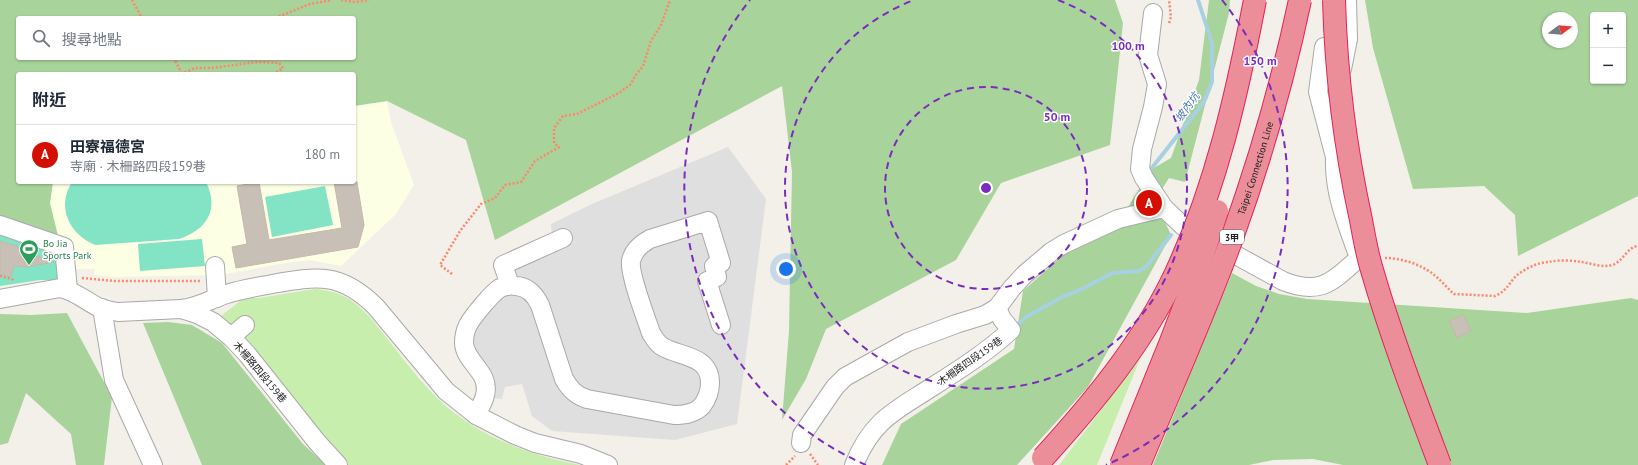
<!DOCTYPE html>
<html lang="zh-TW">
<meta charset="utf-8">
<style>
:root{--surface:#fff;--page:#f2f2f3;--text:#1f2937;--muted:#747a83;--line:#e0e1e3;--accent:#d40e00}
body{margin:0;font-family:"PT Sans","Noto Sans TC",sans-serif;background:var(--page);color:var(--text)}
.controls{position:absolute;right:12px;top:12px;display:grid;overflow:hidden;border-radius:4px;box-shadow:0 1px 3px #0004}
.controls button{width:36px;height:36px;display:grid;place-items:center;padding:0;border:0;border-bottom:1px solid var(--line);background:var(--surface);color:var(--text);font:20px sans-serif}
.compass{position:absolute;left:1542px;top:12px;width:36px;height:36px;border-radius:50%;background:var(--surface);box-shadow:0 1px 3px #0004;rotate:74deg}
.you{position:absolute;left:786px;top:269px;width:14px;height:14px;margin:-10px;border:3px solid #fff;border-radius:50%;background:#1a73e8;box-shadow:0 0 0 6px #1a73e833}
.badge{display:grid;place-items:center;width:26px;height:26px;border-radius:50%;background:var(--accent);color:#fff;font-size:13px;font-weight:700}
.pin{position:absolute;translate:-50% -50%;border:2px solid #fff;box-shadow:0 1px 4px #0006}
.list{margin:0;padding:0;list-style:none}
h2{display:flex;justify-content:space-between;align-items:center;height:52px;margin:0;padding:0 16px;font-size:17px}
h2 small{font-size:13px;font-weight:400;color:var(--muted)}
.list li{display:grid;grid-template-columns:26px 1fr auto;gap:12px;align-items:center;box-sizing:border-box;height:60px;padding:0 16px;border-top:1px solid var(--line)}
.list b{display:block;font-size:15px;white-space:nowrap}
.list p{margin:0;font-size:13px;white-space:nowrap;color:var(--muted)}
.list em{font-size:13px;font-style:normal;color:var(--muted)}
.icon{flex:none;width:22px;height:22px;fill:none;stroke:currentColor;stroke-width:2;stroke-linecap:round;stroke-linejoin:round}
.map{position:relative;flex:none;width:1638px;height:465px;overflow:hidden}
.search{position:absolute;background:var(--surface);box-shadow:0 1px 3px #0004;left:16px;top:16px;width:340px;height:44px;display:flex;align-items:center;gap:10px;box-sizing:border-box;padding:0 14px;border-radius:4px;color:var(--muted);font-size:15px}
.panel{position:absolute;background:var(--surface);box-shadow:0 1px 3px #0004;left:16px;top:72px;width:340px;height:112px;border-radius:4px}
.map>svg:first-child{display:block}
.residential{fill:#e0dfdf}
.education{fill:#fdffe5}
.grass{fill:#c8eead}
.forest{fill:#a8d39b;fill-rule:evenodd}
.pitch{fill:#83e4c5}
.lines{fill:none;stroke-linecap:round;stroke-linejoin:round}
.stream{stroke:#a7d0e1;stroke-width:4}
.building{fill:#c8c0b7;stroke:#c5b8aa}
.minor-casing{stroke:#a9a9a9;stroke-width:20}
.path{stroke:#ff866d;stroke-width:2.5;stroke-dasharray:2 2;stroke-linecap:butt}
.minor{stroke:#fff;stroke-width:18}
.highway-bridge-casing{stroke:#e42157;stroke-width:24;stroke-linecap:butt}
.highway-bridge{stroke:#ec8e99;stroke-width:22}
.ring{fill:none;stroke:#7b2cbf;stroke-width:2;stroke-dasharray:7 5}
.labels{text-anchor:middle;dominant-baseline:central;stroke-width:3;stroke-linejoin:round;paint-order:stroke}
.shield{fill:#fff;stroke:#646464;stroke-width:1}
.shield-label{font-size:9px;font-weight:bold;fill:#222}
.street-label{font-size:10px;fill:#222;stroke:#fff}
.leisure-label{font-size:10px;fill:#27864d;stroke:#fff;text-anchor:start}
.water-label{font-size:11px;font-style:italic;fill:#4878b8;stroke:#fff}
.centre{fill:#7b2cbf;stroke:#fff;stroke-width:2}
.ring-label{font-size:12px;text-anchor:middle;font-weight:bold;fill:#7b2cbf;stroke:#fff;stroke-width:3;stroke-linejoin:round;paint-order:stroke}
</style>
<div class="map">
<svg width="1638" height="465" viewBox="0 0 1638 465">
<rect width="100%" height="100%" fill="#f2f0e8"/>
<polygon class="residential" points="728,147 766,199 737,424 675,440 552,431 532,416 522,384 505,387 502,399 476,397 471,313 502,283 499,261 552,239 551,224 592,204"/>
<polygon class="education" points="387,101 391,122 414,185 396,214 341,266 309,260 280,264 220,275 113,277 94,275 95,269 74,269 72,239 59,240 50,203 53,182 354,182 354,106"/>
<g class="grass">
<path d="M 315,289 C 339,291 351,298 368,315 C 391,342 412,373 438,399 C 477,436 528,455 580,465 L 347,465 L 333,450 L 243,339 L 236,324 L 229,325 L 217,319 L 244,298 L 259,298 Z"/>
<polygon points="1140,359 1097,465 1059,465"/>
</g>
<g class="forest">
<path d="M 0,0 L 1115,0 L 1123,23 L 1110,145 L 1001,183 L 956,260 L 826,329 L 806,379 L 782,420 L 789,331 L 792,172 L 782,86 L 495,240 L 466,140 L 387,101 L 354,106 L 354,74 L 18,74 L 18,182 L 53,182 L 50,203 L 59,240 L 0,219 ZM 18,18 L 354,18 L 354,58 L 18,58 Z"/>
<polygon points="1209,0 1230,0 1229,13 1185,182 1169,178 1155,200 1171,235 1088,387 1017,465 882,465 901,424 1014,349 1023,291 1064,254 1121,218 1152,169 1171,158 1199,80"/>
<path d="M 1365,0 L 1638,0 L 1638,196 L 1518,256 L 1515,215 L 1484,186 L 1413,189 L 1373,48 ZM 1593,15 L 1623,15 L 1623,81 L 1593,81 ZM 1548,18 L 1572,18 L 1572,42 L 1548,42 Z"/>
<polygon points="1232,273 1256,286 1279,294 1307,299 1527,313 1631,298 1638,300 1638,465 1343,465 1313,459 1273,460 1249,465 1153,465"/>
<polygon points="67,313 112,397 104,465 76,465 71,434 26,393 8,443 0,445 0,314 31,315"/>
<polygon points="168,322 192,325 222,343 303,444 326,465 202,465 143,323"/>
</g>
<g class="pitch">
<path d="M 72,182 L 206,182 C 220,210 206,230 179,239 L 95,245 C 69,234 56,207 72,182 Z"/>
<polygon points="325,186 333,225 272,237 265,197"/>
<polygon points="0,233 59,253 59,280 40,280 0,286"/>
<polygon points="202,239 205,266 140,271 138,244"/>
</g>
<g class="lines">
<g class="stream">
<polyline points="1151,169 1204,102 1212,82 1212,43 1198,0"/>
<polyline points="1015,327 1026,317 1060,298 1082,289 1112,273 1139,271 1146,267 1171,235"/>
</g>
</g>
<g class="building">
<polygon points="259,182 269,240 342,228 334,182 357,182 364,225 358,247 236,268 232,247 247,244 237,186"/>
<polygon points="0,241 32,251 31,254 54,262 27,267 14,266 11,277 0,274"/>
<polygon points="1463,315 1471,331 1457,338 1449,321"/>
</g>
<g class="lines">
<g class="minor-casing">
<g id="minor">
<path d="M 1153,13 L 1148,55 L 1157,84 L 1153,107 L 1142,149 L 1140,169 L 1144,178 L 1164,208 L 1183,226 L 1283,281 C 1320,296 1332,282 1359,258 C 1348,226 1334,195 1335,160 C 1335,149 1341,139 1341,127"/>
<polyline points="1324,47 1318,92 1335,157"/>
<polyline points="1342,69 1348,39 1347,0"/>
<polyline points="0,225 64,247 68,290"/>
<polyline points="215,266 217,298"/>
<polyline points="510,285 503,265 563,238"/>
<path d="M 0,299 L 60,288 C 76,291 88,303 102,309 C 107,310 113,311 118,312 L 181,309 L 197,314 L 213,322 L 231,337 L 247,354 L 317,442 L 338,465"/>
<polyline points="102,308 114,380 153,465"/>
<path d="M 181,309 C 200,307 210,299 227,294 C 242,289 257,287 272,284 C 318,276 341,272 376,307 L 446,391 L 476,415 L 515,435 L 535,443 L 581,454 L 608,465"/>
<polyline points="231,337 245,325"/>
<path d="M 476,415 C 479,408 484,402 485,395 C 491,372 465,363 464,343 C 464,337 465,331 468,325 C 473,316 492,293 500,288 C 505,286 510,285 515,286 C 528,286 535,295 540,305 L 564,379 C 570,389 575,395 587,399 L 674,415 C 684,415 694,414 702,406 C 707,399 710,392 710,383 C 710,355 680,357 663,347 C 657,344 654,338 651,333 C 646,318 629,274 631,261 C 633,250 641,244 650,239 L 708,221 L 721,263 L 714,266 L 717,277 L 707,281 L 721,325"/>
<polyline points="801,443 802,435 835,387 845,377 908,342 956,324 985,315 997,308 1012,288 1025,274 1051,252 1064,244 1118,219 1164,208"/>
<path d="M 854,465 C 872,420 895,411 932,387 C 959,370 987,352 1011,330 L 1002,319 L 997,308"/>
</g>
</g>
<g class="path">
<polyline points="132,0 142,18"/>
<polyline points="341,0 355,2 369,0"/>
<polyline points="275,18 310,4 332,0"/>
<polyline points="1169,23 1171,17 1169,0"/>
<polyline points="166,58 175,60"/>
<polyline points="177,58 175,60 182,74"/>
<polyline points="181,74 195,68 211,68 258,62 279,63 283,68 274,74"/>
<path d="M 1385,258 C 1401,258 1420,264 1433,274 C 1441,280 1447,288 1454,294 L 1495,296 C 1505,292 1509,284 1515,277 C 1524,269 1536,263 1548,262 C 1558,260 1571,260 1581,262 C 1591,263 1602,268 1612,265 C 1623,262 1627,247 1638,246"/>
<polyline points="452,274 440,265 460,231 481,204 495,198 505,185 521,182 535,161 559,147 554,143 554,128 563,116 577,114 619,93 631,84 635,76 643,66 651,41 661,25 670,0"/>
<polyline points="0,276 15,280"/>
<polyline points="82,278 114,281 201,281"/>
<polyline points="810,454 818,465"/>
<polyline points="786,465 795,456"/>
</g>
<use href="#minor" class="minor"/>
<g class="highway-bridge-casing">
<g id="highway-bridge">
<path d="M 1334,0 C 1336,74 1345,147 1361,220 C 1364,236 1367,254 1372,270 C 1391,336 1416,401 1440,465"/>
<path d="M 1043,458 C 1093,403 1143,343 1175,275 C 1216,188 1237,94 1255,0"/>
<polyline points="1121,465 1170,344 1193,284 1217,211"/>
<path id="s1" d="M 1139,465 C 1170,390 1204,315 1232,238 C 1260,160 1283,81 1300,0"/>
</g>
</g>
<use href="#highway-bridge" class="highway-bridge"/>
</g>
<g class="ring">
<circle cx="986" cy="188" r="101"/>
<path d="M1058 0A201 201 0 1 1 914 0"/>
<path d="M866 465A302 302 0 0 1 750 0M1222 0A302 302 0 0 1 1106 465"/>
</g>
<defs>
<g id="stadium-pin" transform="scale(1)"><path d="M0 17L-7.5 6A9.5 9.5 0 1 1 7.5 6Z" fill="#2e9e5b" stroke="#fff"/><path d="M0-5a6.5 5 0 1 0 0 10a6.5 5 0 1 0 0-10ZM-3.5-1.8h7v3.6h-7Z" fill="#fff"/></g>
</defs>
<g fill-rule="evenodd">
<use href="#stadium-pin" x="29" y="249"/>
</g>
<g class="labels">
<rect class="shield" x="1220" y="230" width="24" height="14" rx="3"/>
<g class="shield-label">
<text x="1232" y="237">3甲</text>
</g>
<g class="street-label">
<text stroke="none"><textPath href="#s1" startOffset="319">Taipei Connection Line</textPath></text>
<text transform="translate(970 361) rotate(-35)">木柵路四段159巷</text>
<text transform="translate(260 372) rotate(50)">木柵路四段159巷</text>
</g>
<g class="leisure-label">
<text x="43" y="243">Bo Jia<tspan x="43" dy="12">Sports Park</tspan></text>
</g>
<g class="water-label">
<text transform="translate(1187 107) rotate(-54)">坡內坑</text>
</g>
</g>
<circle cx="986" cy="188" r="6" class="centre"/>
<g class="ring-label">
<text x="1128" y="50">100 m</text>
<text x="1260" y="65">150 m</text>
<text x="1057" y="121">50 m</text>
</g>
</svg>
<div class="controls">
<button>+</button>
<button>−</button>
</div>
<svg class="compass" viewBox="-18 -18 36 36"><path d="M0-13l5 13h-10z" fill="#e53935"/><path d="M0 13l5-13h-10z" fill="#747a83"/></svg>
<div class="you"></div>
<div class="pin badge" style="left:1149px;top:203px">A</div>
<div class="search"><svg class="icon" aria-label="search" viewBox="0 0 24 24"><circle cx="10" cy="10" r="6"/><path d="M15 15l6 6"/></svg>搜尋地點</div>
<section class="panel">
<h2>附近<small></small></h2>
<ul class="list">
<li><span class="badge">A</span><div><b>田寮福德宮</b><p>寺廟 · 木柵路四段159巷</p></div><em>180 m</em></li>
</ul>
</section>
</div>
